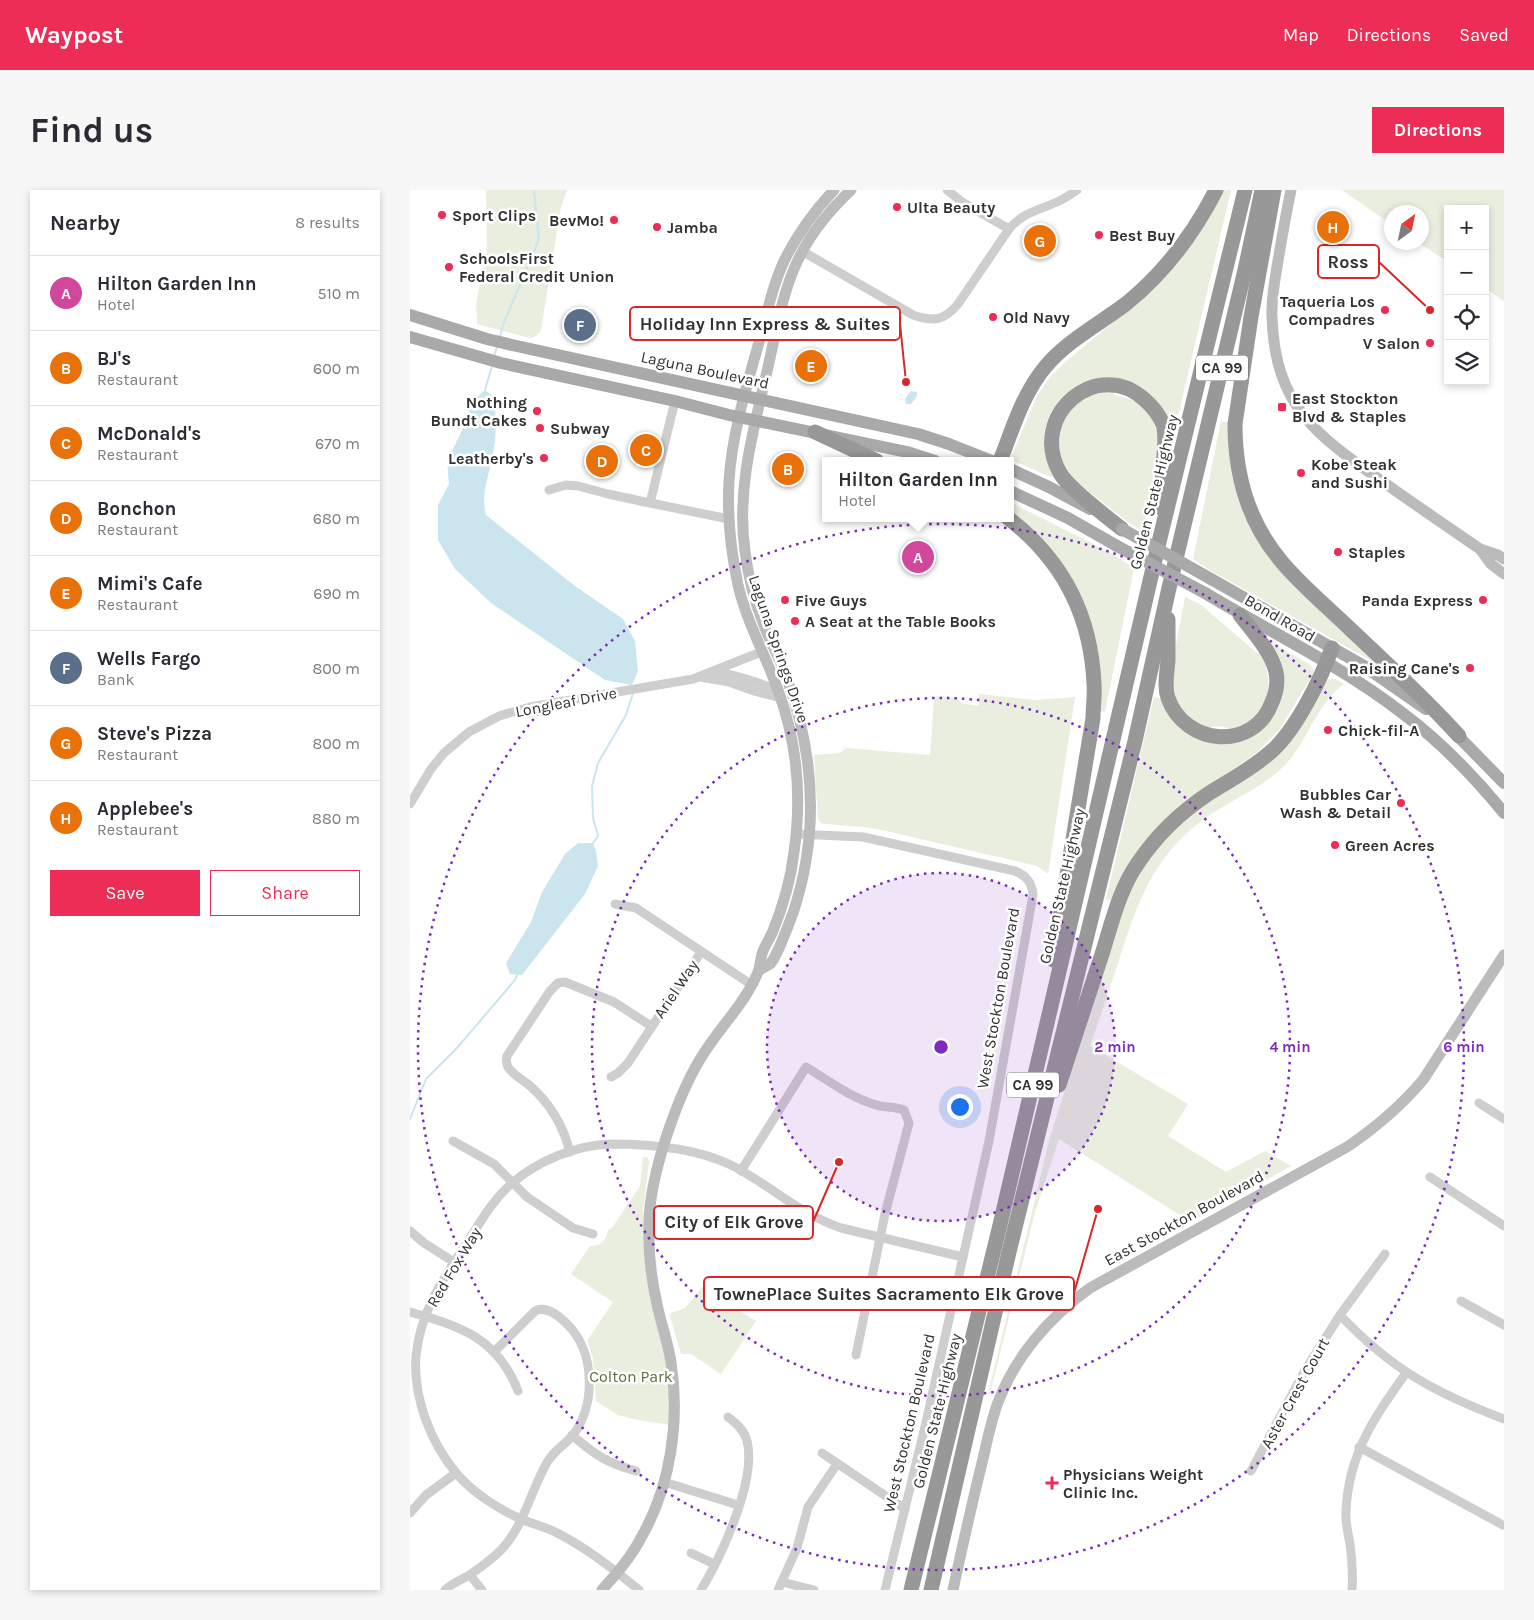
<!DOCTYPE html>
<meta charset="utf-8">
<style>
:root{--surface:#fff;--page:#f7f7f7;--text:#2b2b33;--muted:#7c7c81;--line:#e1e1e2;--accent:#ed2d55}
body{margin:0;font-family:Karla,sans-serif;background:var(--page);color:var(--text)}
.controls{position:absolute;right:15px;top:15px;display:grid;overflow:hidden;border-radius:0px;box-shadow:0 2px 8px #0003}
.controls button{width:45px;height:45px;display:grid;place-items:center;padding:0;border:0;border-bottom:1px solid var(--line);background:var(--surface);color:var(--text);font:25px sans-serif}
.compass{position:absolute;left:974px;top:15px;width:45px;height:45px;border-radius:50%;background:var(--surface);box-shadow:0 2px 8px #0003;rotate:33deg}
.you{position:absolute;left:549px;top:916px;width:18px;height:18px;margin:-12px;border:4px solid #fff;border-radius:50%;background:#1a73e8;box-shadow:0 0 0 8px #1a73e833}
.badge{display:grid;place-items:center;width:32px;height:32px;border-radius:50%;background:var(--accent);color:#fff;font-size:16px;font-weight:700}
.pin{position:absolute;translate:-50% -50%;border:2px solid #fff;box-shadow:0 1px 5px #0006}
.popup{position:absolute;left:412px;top:267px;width:192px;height:65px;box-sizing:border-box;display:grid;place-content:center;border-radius:0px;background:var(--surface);filter:drop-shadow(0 1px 4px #0005);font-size:16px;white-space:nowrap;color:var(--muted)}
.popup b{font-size:19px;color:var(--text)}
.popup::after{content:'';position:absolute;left:50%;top:100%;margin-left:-10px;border:10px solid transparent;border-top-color:var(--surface)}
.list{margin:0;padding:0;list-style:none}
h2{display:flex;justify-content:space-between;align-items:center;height:65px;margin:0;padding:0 20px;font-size:21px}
h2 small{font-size:16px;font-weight:400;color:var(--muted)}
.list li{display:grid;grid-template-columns:32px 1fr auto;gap:15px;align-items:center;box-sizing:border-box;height:75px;padding:0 20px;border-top:1px solid var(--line)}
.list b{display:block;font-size:19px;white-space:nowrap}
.list p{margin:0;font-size:16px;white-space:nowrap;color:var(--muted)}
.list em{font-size:16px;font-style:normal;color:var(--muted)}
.actions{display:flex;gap:10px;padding:15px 20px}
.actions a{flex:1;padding:11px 0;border:1px solid var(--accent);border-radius:0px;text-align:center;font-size:18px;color:var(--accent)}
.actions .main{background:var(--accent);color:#fff}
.icon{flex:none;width:28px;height:28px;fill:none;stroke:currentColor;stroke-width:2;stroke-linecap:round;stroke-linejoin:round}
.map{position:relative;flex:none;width:1094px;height:1400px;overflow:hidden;border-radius:0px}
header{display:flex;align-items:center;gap:30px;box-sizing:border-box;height:70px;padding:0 25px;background:var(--accent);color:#fff}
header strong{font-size:24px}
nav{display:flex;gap:28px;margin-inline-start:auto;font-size:18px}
.intro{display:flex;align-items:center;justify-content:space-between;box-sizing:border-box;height:120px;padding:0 30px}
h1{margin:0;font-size:35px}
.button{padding:12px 22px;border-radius:0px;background:var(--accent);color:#fff;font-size:18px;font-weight:700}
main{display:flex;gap:30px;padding:0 30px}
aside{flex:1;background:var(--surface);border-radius:0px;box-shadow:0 2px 8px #0003}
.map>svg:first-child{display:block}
.green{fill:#e9eede}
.water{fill:#cae5ee}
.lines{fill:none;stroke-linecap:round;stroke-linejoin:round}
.stream{stroke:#cae5ee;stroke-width:2}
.street{stroke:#cecece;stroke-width:9}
.secondary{stroke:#bbb;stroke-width:11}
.primary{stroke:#a9a9a9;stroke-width:12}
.highway{stroke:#989898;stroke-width:15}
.primary-bridge{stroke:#a9a9a9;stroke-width:12}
.ring{fill:none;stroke:#7b2cbf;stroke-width:2.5;stroke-dasharray:2.5 5}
.poi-dot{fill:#ed2d55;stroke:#fff;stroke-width:2}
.labels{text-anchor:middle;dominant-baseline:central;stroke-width:5;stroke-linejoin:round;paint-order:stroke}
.shield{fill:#fff;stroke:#6f6f6f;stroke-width:1}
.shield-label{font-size:15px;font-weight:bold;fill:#313131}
.poi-label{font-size:16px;font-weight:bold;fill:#313131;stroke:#fff;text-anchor:start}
.street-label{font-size:16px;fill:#313131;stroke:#fff}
.park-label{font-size:16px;fill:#5b6f3b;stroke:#fff}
.centre{fill:#7b2cbf;stroke:#fff;stroke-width:2.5}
.ring-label{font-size:15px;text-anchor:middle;font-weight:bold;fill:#7b2cbf;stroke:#fff;stroke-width:5;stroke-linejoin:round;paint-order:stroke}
.leader{fill:none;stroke:#d62828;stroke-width:2}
.callout-dot{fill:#d62828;stroke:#fff;stroke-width:2}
.callout{fill:#fff;stroke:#d62828;stroke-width:2}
.callout-label{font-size:18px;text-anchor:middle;font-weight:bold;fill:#313131}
</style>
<header>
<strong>Waypost</strong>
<nav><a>Map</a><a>Directions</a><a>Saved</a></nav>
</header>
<div class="intro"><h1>Find us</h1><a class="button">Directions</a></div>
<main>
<aside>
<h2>Nearby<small>8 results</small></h2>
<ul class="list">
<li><span class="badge" style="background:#d1479c">A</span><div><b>Hilton Garden Inn</b><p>Hotel</p></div><em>510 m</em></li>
<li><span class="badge" style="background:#e8710a">B</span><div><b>BJ's</b><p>Restaurant</p></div><em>600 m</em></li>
<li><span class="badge" style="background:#e8710a">C</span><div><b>McDonald's</b><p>Restaurant</p></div><em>670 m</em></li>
<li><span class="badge" style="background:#e8710a">D</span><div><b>Bonchon</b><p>Restaurant</p></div><em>680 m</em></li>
<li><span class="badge" style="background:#e8710a">E</span><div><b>Mimi's Cafe</b><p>Restaurant</p></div><em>690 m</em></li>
<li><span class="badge" style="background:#5c6f8a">F</span><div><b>Wells Fargo</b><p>Bank</p></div><em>800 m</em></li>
<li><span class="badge" style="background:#e8710a">G</span><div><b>Steve's Pizza</b><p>Restaurant</p></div><em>800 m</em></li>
<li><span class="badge" style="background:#e8710a">H</span><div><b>Applebee's</b><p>Restaurant</p></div><em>880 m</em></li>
</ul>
<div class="actions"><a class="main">Save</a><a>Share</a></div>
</aside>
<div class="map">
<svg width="1094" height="1400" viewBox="0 0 1094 1400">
<rect width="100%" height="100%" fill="#fff"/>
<g class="green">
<path d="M 76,0 L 157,0 L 151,17 L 131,140 C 128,145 126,147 120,148 L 67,134 L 66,113 L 77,61 Z"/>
<path d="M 811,0 L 821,0 L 766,235 L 757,233 C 751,222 746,210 736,201 C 692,166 630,203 634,257 C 634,267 640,276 645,285 L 641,287 L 606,272 L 602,265 L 627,206 L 640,187 L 654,173 L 725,114 Z"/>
<polygon points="932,0 1094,0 1094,111 1075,98 1075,19 1038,19 1038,72 1009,53 1012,52 1012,22 982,22 981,34"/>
<polygon points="701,200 705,205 732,213 743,229 747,243 748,258 733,341 719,333 664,290 656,280 647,259 648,236 668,209"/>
<polygon points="811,231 821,233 835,321 969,475 798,379 783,369"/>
<polygon points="600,312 701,363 724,378 695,522 686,520 677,430 601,323"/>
<path d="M 775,407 L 790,414 L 847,463 L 850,461 C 866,496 860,523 824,540 C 816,536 803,535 795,539 C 788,534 776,528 771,520 C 754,494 770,437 775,407 Z"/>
<path d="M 862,453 L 899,474 L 904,480 L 903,484 L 869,540 L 846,563 L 783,608 L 705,711 L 696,709 L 744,507 L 751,509 C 764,538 777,547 807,553 L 867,517 L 859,456 Z"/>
<path d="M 920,489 L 925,489 L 934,494 C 908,512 898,550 876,574 C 850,601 813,612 785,636 C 739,674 726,718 708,773 C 699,800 690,828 680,856 L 778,914 L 758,946 L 816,982 L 855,961 L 881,976 L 781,1032 L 649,949 L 625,1022 L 580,1204 L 578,1204 L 640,947 L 714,715 L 722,697 L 740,666 L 779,625 L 857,575 L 869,564 L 915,492 Z"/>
<polygon points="569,504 625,510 665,507 638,684 627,676 472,640 454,637 417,634 411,633 408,629 404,565 430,563 436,558 520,565 524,509 527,506 547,508 551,513 569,516"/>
<path d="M 233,967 L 238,968 L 239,972 L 233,1021 L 261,1207 L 260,1235 L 223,1229 L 208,1225 L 186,1211 L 183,1167 L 177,1151 L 203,1112 L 161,1084 L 180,1056 C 191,1056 196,1051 198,1040 L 202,1038 L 230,996 Z"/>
<polygon points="292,1097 346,1131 311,1184 281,1164 271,1164 260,1126 261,1123 275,1118"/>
</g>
<g class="water">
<path d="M 75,200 L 84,207 C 86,224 87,245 83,263 C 80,284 70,303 76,325 L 165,396 L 213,429 L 225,451 L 228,481 L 222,495 L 195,490 L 81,413 L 45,379 L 28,350 L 28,315 L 39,294 L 37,270 L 50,245 L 63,211 Z"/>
<polygon points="501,201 507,202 507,206 501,214 496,214 495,209"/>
<polygon points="168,653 183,653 186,661 188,676 175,704 112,785 100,784 96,773 121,732 132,702 155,664"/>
</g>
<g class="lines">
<g class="stream">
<polyline points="90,147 93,135 129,49 124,0"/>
<polyline points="84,167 87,157"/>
<polyline points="75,200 82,176"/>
<polyline points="183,653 188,646 183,628 182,596 188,573 216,525 223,503"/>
<polyline points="0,929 16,889 47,858 105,790 107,785"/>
</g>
<g class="street">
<path d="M 599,39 C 612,23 629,20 647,12 C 654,9 661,4 667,0"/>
<path d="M 392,61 L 503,125 C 523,132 534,131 548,114 L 599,39 L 552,12 L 537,0"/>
<polyline points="265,211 240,313 319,329"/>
<polyline points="139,300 156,295 168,296 198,304 240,313"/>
<path d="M 305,482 C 327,484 346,493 367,499"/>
<polyline points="291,487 319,492 344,501 371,508"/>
<polyline points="0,614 21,579 34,563 59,542 89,526 120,517 283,489 351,462"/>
<path d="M 386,644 L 453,647 L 605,681 C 617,686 622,693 623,705 L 579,951 L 514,1241 L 475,1400"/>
<polyline points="205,714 226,718 342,795"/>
<polyline points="201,887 208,883 218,873 291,762"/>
<polyline points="1069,913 1094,929"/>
<polyline points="43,951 84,974 117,1007 163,1038 183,1044"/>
<path d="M 160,962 C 153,935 140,913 119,895 C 113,890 102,884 98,877 C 96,873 96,870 97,866 L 140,801 L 148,793 L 155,792 L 204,812 L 241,836"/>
<path d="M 331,981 L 396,877 C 418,890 438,906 463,914 C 473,918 483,916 494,920 L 499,933 L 475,1024 L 446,1165"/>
<polyline points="1020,987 1094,1036"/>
<polyline points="0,1041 14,1053 44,1072"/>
<polyline points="1051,1111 1094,1135"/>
<path d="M 0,1122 C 50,1135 88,1149 108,1201"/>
<path d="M 930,1125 C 981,1179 1025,1203 1094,1229"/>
<path d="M 162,1245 C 185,1265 197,1273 226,1281"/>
<polyline points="949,1257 1093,1335"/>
<polyline points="412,1263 495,1319"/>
<polyline points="841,1281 894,1182 930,1125 975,1064"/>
<polyline points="254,1292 328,1315"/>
<polyline points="0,1323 16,1305 46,1283"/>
<polyline points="281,1363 304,1374"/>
<polyline points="60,1385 72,1400"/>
<polyline points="372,1392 404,1400"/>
<path d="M 35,1400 C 43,1392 52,1390 61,1384 C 71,1377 82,1369 91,1360 C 113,1337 120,1304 135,1276 C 143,1260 153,1257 163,1245 C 186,1215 185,1162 158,1135 C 150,1127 137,1115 125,1121 L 85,1161"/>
<path d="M 229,1400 C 206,1381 178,1359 151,1345 C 139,1338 126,1335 113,1330 C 90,1320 63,1303 47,1284 C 20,1252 3,1207 6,1166 C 10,1121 36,1084 60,1048 C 72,1029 84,1009 101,994 C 127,971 166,955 201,954 C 240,954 285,958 321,975 C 359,994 389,1024 431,1038 L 553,1067"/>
<path d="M 291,1400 C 311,1367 347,1290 337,1251 C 334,1240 327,1234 318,1227"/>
<polyline points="368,1400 387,1358 398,1317 427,1274"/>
<path d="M 942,1400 C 943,1385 942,1370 940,1354 C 938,1343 935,1332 936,1320 C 939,1263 964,1228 996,1183"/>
</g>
<g class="secondary">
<path d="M 881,0 C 876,24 872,47 868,71 C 865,90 861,108 862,127 C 865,218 908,246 976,294 C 1007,316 1038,337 1070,359 L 1088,365 L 1094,369"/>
<polyline points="1070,359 1081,374 1094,384"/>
<path d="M 351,779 C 354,777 359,775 361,773 C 369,762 378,736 383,723 C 410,642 405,563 375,483 C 369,468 361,453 355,438 C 345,413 338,387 335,361 C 326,299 344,238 358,177 C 367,138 373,97 392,62 C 404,39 422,18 441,0"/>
<path d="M 192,1400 C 207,1383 222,1366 232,1346 C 261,1295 270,1230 261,1172 C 258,1152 251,1134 247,1114 C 240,1083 237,1049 240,1017 C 245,972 269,901 294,863 C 311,836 336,812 348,782 C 351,775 350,768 353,761 C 356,754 360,748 363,741 C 373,716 381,688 384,662 C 392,607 387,552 368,500 C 355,464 337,433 328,395 C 321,362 317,325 319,291 C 322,242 338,192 351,145 C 358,119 364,91 376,67 C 389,42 405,20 424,0"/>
<path d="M 543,1400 C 551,1362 560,1323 569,1285 C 575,1262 579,1238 587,1215 C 604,1168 639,1127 680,1098 L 937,957 C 965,938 991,916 1013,890 L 1094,765"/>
</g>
<g class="primary">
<polyline points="0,125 77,149 102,155 508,244 539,254 582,271"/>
<polyline points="0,147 91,173 265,211 319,225 497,262 525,271"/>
<polyline points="600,279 639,297 680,319"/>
<polyline points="600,301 658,328 707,356"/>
<polyline points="801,389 954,476 1016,519"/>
<path d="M 795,403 C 860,442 930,475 991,522 C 1030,551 1063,585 1094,623"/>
<polyline points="1042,540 1094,593"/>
</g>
<g class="highway">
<path d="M 864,0 L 841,127 L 825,234 C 825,283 838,332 871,371 C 890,394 914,414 936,435 C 974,471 1014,507 1049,546"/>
<polyline points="405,242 467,271"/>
<path d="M 590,271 C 603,238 613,203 636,176 C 658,150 691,133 717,113 C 755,82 784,43 806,0"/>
<path d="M 598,328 C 653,370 681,425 684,494 C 685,505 683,517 683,528 L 643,770"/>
<path d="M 712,339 C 696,326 659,299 650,283 C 617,225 688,166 735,210 C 743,217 749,225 753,234 C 757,248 754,262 753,276 C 752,290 752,304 751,318"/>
<path d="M 758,429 C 758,442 758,457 758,470 C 757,483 754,496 758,508 C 775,556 844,562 862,512 C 866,503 868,492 866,482 C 861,461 843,442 830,425"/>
<path d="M 649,895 C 664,850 678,806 693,761 C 702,732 710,698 728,673 C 746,646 771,622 798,604 C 820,590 845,577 864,559 C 887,537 911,489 922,458"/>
<polyline points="501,1400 590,1035 750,348 835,0"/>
<polyline points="521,1400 599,1062 725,551 759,398 835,80 852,0"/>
</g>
<g class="primary-bridge">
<polyline points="712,339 801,389"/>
<polyline points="707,356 795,403"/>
</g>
</g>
<circle cx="531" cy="857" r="174" fill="#7b2cbf" fill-opacity=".12"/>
<g class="ring">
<circle cx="531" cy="857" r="174"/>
<circle cx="531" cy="857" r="349"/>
<circle cx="531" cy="857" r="523"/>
</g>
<g class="poi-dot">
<circle cx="487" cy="17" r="5"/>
<circle cx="32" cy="25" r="5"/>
<circle cx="204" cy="30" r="5"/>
<circle cx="247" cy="37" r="5"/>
<circle cx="689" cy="45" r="5"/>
<circle cx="39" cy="77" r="5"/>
<circle cx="975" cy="120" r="5"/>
<circle cx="583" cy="127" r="5"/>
<circle cx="1020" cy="153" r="5"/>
<rect x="867" y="212" width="10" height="10" rx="2.5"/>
<circle cx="127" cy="221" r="5"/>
<circle cx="130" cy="238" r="5"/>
<circle cx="134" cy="268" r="5"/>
<circle cx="891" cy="283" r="5"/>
<circle cx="928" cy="362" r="5"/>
<circle cx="375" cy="410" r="5"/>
<circle cx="1073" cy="410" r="5"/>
<circle cx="385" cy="431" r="5"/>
<circle cx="1060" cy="478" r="5"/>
<circle cx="918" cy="540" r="5"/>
<circle cx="991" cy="613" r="5"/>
<circle cx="925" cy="655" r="5"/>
<path d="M639.5 1285.5h5v5h5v5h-5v5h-5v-5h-5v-5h5z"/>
</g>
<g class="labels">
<g class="shield">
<rect x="786" y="165.5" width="52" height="25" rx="4"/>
<rect x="597" y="882.5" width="52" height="25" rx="4"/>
</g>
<g class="shield-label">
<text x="812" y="178">CA 99</text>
<text x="623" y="895">CA 99</text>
</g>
<g class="poi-label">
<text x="497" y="17">Ulta Beauty</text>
<text x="42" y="25">Sport Clips</text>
<text x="194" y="30" text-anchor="end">BevMo!</text>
<text x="257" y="37">Jamba</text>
<text x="699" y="45">Best Buy</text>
<text x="49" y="68">SchoolsFirst<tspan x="49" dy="18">Federal Credit Union</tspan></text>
<text x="965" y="111" text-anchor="end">Taqueria Los<tspan x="965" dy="18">Compadres</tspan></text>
<text x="593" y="127">Old Navy</text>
<text x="1010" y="153" text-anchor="end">V Salon</text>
<text x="882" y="208">East Stockton<tspan x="882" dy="18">Blvd &amp; Staples</tspan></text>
<text x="117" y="212" text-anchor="end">Nothing<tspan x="117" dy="18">Bundt Cakes</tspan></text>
<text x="140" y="238">Subway</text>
<text x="124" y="268" text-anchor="end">Leatherby's</text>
<text x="901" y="274">Kobe Steak<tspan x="901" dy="18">and Sushi</tspan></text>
<text x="938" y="362">Staples</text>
<text x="385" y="410">Five Guys</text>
<text x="1063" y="410" text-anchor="end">Panda Express</text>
<text x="395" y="431">A Seat at the Table Books</text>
<text x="1050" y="478" text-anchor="end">Raising Cane's</text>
<text x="928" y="540">Chick-fil-A</text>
<text x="981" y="604" text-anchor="end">Bubbles Car<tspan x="981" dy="18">Wash &amp; Detail</tspan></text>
<text x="935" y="655">Green Acres</text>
<text x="653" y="1284">Physicians Weight<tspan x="653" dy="18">Clinic Inc.</tspan></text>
</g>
<g class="street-label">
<text transform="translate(295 180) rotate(12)">Laguna Boulevard</text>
<text transform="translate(744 302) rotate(-76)">Golden State Highway</text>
<text transform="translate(870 428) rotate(30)">Bond Road</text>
<text transform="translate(369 459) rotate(71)">Laguna Springs Drive</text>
<text transform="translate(156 512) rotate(-11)">Longleaf Drive</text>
<text transform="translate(652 696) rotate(-77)">Golden State Highway</text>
<text transform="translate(266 799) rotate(-56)">Ariel Way</text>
<text transform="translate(588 808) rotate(-80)">West Stockton Boulevard</text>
<text transform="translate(774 1028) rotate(-29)">East Stockton Boulevard</text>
<text transform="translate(44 1077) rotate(-59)">Red Fox Way</text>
<text transform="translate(885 1203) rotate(-61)">Aster Crest Court</text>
<text transform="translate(527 1221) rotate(-76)">Golden State Highway</text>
<text transform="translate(499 1233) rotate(-77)">West Stockton Boulevard</text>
</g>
<g class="park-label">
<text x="221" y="1186">Colton Park</text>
</g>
</g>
<circle cx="531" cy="857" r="8" class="centre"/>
<g class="ring-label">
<text x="705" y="862">2 min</text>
<text x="880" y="862">4 min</text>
<text x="1054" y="862">6 min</text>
</g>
<path class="leader" d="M1020 120L969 72M496 192L490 134M429 972L403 1032M688 1019L664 1103"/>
<g class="callout-dot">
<circle cx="1020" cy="120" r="5"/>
<circle cx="496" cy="192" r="5"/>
<circle cx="429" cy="972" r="5"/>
<circle cx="688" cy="1019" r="5"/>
</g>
<g class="callout">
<rect x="908" y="55" width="61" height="33" rx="5"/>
<rect x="220" y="117" width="270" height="33" rx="5"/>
<rect x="244" y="1016" width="159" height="33" rx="5"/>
<rect x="294" y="1087" width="370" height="33" rx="5"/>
</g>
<g class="callout-label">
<text x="938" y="78">Ross</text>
<text x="355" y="140">Holiday Inn Express &amp; Suites</text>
<text x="324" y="1038">City of Elk Grove</text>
<text x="479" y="1110">TownePlace Suites Sacramento Elk Grove</text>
</g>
</svg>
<div class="controls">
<button>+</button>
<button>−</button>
<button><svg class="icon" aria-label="locate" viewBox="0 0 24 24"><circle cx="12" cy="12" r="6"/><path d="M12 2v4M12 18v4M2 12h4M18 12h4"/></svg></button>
<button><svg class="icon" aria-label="layers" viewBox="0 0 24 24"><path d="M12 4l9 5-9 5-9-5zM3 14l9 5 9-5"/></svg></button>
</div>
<svg class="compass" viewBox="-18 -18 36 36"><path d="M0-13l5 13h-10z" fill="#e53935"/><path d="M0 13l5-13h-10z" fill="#7c7c81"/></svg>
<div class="you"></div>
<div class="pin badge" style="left:508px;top:367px;background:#d1479c">A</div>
<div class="popup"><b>Hilton Garden Inn</b>Hotel</div>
<div class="pin badge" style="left:378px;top:279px;background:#e8710a">B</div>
<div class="pin badge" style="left:236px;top:260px;background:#e8710a">C</div>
<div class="pin badge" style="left:192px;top:271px;background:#e8710a">D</div>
<div class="pin badge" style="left:401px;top:176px;background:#e8710a">E</div>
<div class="pin badge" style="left:170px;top:135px;background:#5c6f8a">F</div>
<div class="pin badge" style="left:630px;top:51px;background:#e8710a">G</div>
<div class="pin badge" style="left:923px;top:37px;background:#e8710a">H</div>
</div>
</main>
